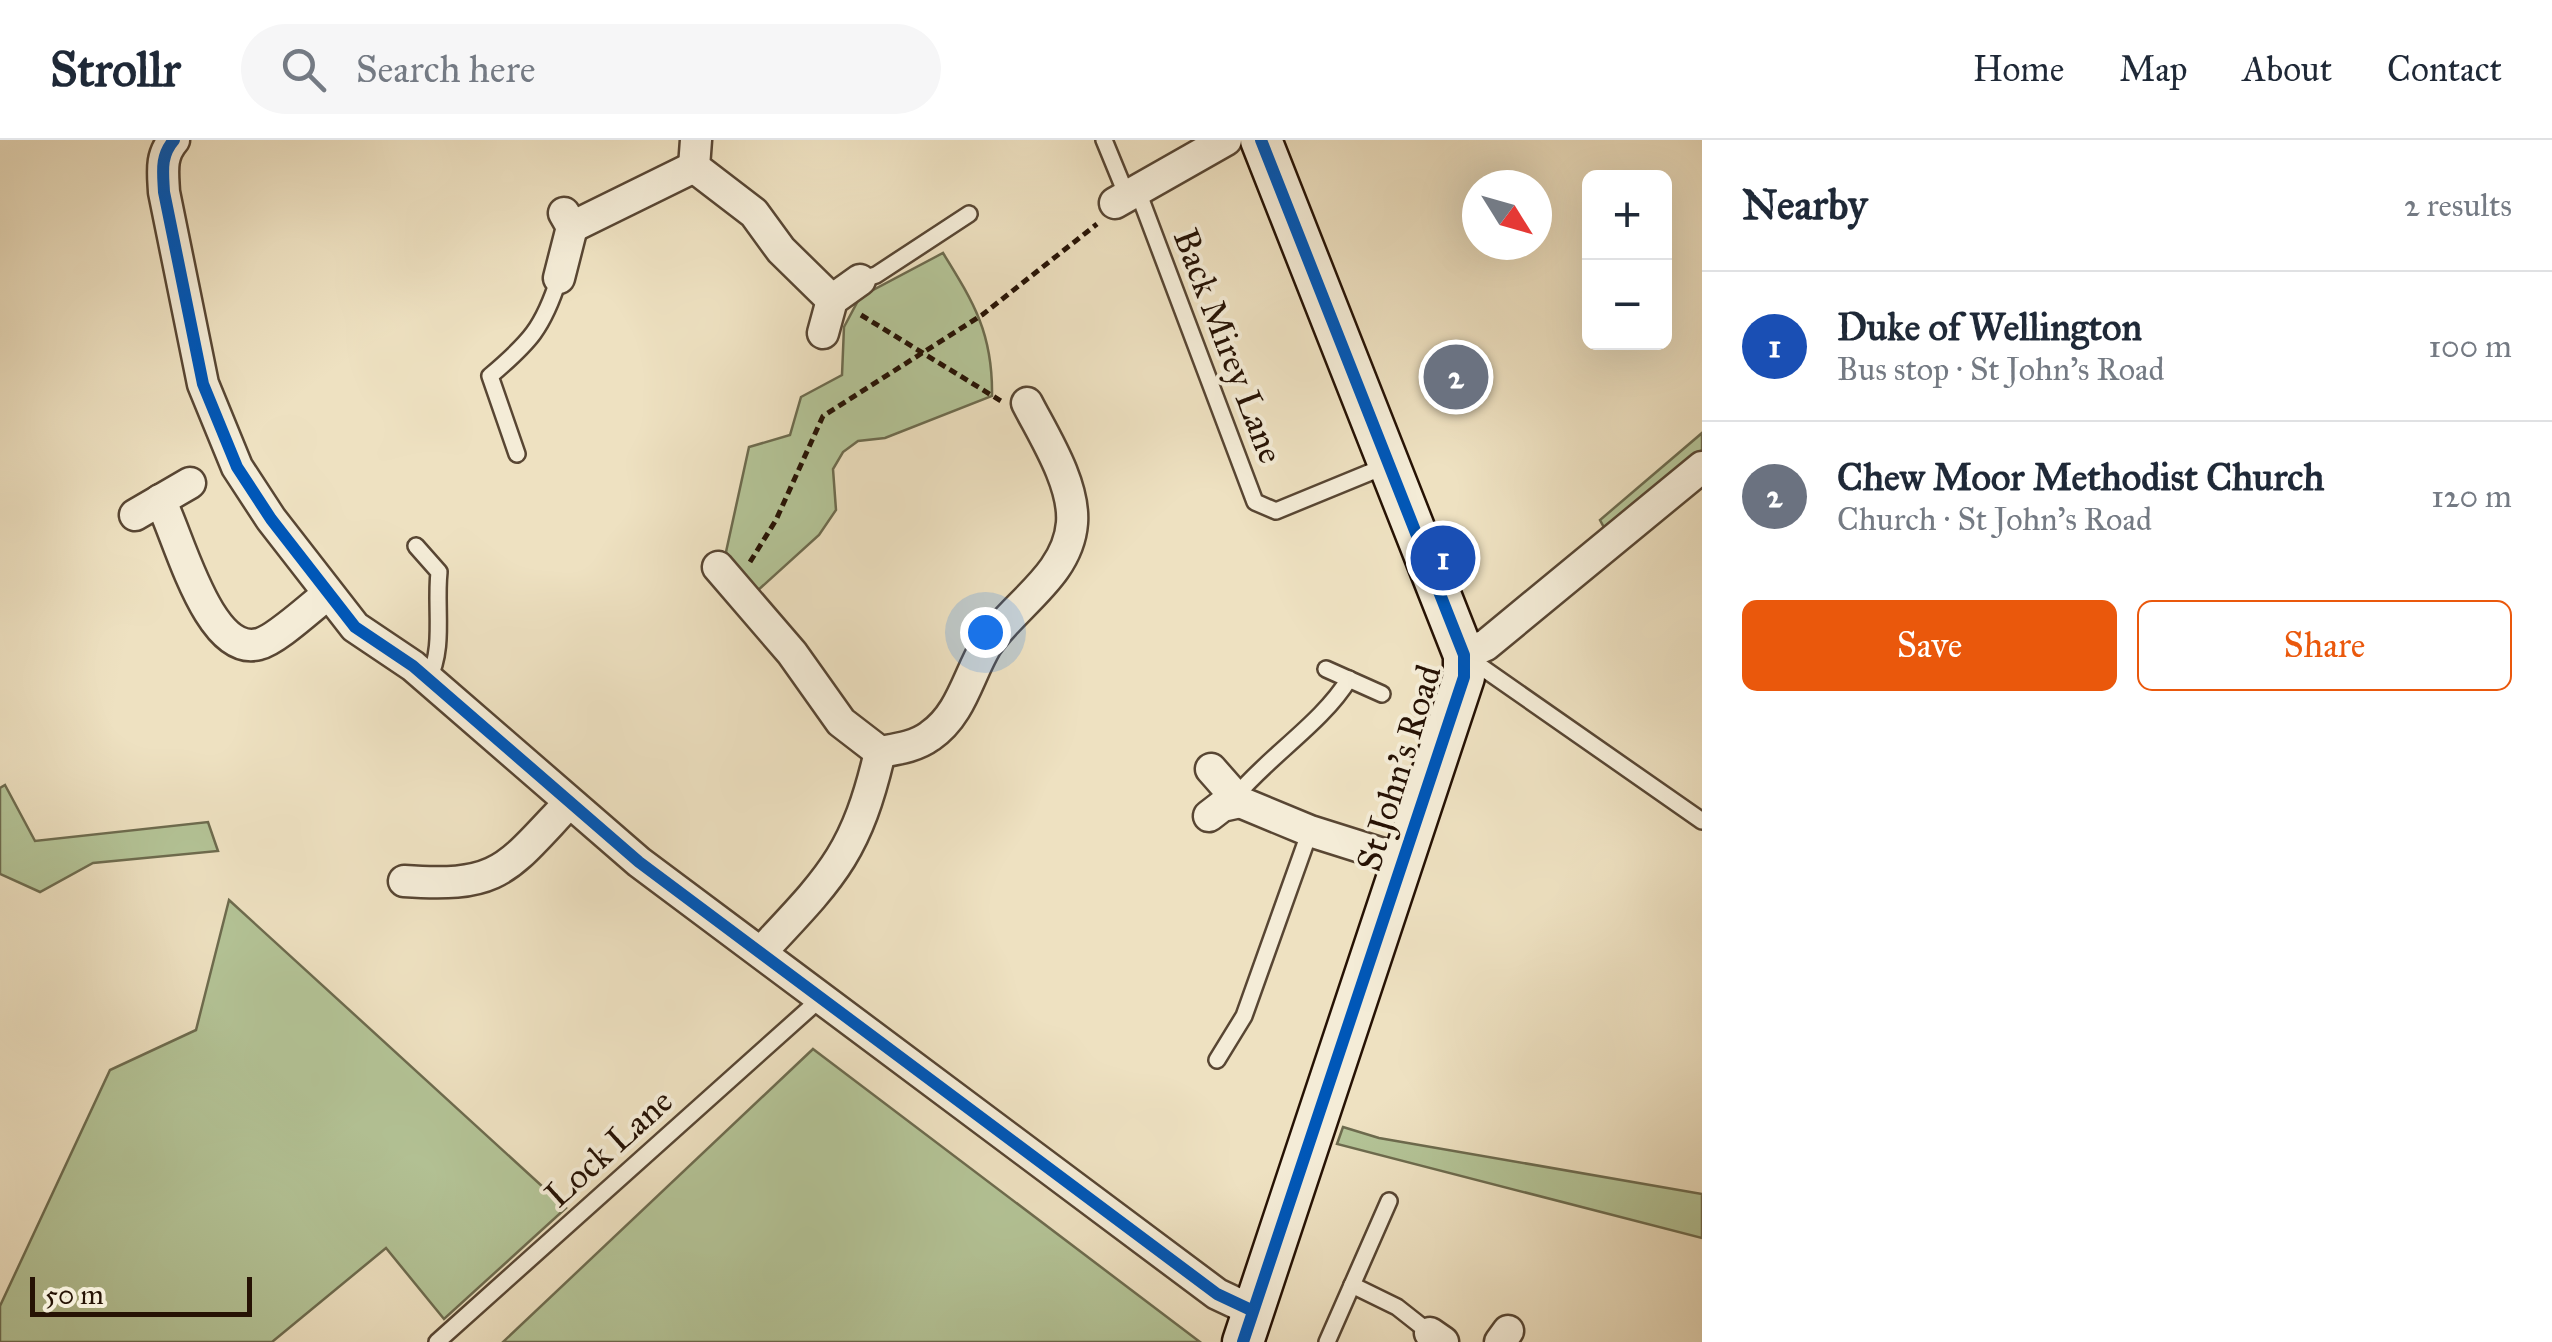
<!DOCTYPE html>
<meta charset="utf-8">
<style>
:root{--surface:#fff;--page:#f6f6f7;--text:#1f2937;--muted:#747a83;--line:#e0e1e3;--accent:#ea580c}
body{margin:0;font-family:"IM FELL Great Primer",serif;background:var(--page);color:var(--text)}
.controls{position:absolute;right:30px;top:30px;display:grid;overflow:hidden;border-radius:15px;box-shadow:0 10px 40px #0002}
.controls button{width:90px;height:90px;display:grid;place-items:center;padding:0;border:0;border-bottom:2px solid var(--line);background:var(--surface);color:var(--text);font:50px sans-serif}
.compass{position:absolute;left:1462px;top:30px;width:90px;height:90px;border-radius:50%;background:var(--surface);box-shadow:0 10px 40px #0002;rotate:127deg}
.scale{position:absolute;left:30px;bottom:25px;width:222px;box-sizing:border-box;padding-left:10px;border:5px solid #261204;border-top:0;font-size:28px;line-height:35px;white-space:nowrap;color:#261204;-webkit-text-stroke:8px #f4ecd7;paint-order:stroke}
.you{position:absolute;left:985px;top:492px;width:35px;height:35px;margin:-25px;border:8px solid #fff;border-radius:50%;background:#1a73e8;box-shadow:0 0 0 15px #1a73e833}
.badge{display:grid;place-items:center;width:65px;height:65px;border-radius:50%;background:var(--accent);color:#fff;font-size:32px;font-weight:700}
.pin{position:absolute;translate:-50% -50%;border:5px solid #fff;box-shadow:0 2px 10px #0006}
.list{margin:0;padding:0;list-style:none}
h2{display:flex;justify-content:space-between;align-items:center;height:130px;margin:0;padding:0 40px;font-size:42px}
h2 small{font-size:32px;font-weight:400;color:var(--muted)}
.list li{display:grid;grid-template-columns:65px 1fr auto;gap:30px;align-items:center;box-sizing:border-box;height:150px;padding:0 40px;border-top:2px solid var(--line)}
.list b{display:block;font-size:38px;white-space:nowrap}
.list p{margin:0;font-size:32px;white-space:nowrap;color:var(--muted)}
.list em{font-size:32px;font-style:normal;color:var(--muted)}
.actions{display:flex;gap:20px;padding:30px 40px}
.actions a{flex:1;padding:22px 0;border:2px solid var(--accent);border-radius:15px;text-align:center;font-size:35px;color:var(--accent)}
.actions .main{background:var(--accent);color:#fff}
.icon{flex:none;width:55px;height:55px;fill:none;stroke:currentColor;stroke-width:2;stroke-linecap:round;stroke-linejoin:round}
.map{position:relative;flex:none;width:1702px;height:1202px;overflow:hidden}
header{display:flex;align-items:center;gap:60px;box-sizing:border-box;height:140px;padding:0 50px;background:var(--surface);border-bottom:2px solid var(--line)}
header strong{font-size:48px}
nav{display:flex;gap:55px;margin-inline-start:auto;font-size:35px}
.search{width:700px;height:90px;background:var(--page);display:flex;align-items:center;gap:25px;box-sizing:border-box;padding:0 35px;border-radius:55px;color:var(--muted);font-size:38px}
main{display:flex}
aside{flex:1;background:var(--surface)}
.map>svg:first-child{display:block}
.green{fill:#b4c497;stroke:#6d6b4e;stroke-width:2.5}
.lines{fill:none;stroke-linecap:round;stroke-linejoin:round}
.lane-casing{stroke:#584633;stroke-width:20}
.street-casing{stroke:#584633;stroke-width:35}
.secondary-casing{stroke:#261204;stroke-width:45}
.path{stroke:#261204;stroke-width:5;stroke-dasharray:8 5;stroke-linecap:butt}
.lane{stroke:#f4ecd7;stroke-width:15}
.street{stroke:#f4ecd7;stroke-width:30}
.secondary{stroke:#f4ecd7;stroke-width:40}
.cycleway-casing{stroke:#f4ecd7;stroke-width:19}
.cycleway{stroke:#0057b8;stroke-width:12}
.labels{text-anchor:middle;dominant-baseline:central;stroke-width:8;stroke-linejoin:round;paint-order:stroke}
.street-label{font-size:35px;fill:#261204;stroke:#f4ecd7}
</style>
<header>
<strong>Strollr</strong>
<div class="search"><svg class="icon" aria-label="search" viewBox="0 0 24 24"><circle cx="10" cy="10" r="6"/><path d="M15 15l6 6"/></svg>Search here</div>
<nav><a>Home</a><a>Map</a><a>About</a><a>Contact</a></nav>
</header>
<main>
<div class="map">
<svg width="1702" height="1202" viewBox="0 0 1702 1202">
<rect width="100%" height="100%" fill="#eee1c1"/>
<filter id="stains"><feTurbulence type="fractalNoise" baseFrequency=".002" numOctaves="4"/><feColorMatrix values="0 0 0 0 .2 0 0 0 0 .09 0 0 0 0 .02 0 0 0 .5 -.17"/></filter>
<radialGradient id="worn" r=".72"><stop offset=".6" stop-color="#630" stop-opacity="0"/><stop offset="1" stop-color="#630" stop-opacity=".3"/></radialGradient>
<g class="green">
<path d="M 943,113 C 974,163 993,194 992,256 L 885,298 L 858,301 L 843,312 L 833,329 L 836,370 L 819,395 L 756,452 L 726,412 L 749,307 L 790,295 L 801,257 L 842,235 L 844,187 L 860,157 Z"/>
<polygon points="1702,293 1702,310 1607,393 1600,380"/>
<polygon points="5,645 35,701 208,682 218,711 93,723 40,752 0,734 0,648"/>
<polygon points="229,760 566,1068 444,1179 386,1108 272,1202 0,1202 0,1166 110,930 196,890"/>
<polygon points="813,909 1200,1202 503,1202"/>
<polygon points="1343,987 1379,998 1702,1054 1702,1098 1337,1004"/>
</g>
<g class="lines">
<g class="lane-casing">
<g id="lane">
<polyline points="1104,0 1127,56"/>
<polyline points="1137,49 1255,362 1276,371 1388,325"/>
<polyline points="860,140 876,135 969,74"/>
<path d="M 517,314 L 490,236 C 530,202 543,188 559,138"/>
<path d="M 416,406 L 439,432 C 435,468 445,508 428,540"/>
<polyline points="1467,517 1702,681"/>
<polyline points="1326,529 1382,554"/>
<path d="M 1235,657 C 1270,615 1322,583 1349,539"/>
<polyline points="1217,920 1244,876 1310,691"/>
<polyline points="1352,1145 1397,1167 1430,1193"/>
<polyline points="437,1202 820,859"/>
<polyline points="1327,1202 1389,1061"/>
</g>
</g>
<g class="street-casing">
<g id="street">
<path d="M 174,0 C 160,16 163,32 164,52 L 203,244 L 237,327 L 271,379 L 355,487 L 413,526 L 639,722 L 1217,1154 L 1251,1170"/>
<polyline points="696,0 694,27 754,73 781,110 832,160"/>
<polyline points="1115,63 1226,0"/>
<polyline points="572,87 694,27"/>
<polyline points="559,138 572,87 564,73"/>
<polyline points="823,193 832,160 860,140"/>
<path d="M 160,360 C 178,393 208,518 259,504 C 276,500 312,466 328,454"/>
<polyline points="135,375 190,343"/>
<path d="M 718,427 L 792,513 L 841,582 L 880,612 C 897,609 915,607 930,596 C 961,575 968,536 986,506 C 1013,465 1068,436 1072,383 C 1075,344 1044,296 1027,263"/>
<polyline points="1464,515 1486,505 1702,327"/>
<polyline points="1211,629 1240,662 1310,691 1402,720"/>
<polyline points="1209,676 1222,666 1240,662"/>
<path d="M 404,741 C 501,748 506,729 569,663"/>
<path d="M 761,812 C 831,737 856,715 880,612"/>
<polyline points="1430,1193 1443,1202"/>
<polyline points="1500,1202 1508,1191"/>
</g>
</g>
<g class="secondary-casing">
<polyline id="secondary" points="1243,1202 1464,537 1464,515 1261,0"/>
</g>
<g class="path">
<polyline points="861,175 1001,261"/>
<polyline points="750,422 776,380 823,276 982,175 1097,84"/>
</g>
<use href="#lane" class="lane"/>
<use href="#street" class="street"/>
<use href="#secondary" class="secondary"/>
<g class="cycleway-casing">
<g id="cycleway">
<path d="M 174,0 C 160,16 163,32 164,52 L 203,244 L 237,327 L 271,379 L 355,487 L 413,526 L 639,722 L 1217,1154 L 1251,1170"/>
<polyline points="1243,1202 1464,537 1464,515 1261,0"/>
</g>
</g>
<use href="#cycleway" class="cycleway"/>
</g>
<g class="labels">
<g class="street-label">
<text transform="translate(1228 206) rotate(69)">Back Mirey Lane</text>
<text transform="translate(1399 628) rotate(-73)">St John's Road</text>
<text transform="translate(609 1008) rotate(-42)">Lock Lane</text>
</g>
</g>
<rect width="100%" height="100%" filter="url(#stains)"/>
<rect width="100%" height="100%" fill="url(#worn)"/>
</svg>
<div class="controls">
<button>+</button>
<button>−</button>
</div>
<svg class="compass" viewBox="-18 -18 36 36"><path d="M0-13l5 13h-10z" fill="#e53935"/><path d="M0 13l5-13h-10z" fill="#747a83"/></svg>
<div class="scale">50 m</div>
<div class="you"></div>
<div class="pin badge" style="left:1443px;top:418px;background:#1a4fb4">1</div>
<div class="pin badge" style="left:1456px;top:237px;background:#6b7280">2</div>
</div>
<aside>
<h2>Nearby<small>2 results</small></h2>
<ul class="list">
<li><span class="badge" style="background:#1a4fb4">1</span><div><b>Duke of Wellington</b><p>Bus stop · St John's Road</p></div><em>100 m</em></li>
<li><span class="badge" style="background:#6b7280">2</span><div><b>Chew Moor Methodist Church</b><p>Church · St John's Road</p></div><em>120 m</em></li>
</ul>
<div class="actions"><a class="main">Save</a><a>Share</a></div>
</aside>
</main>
